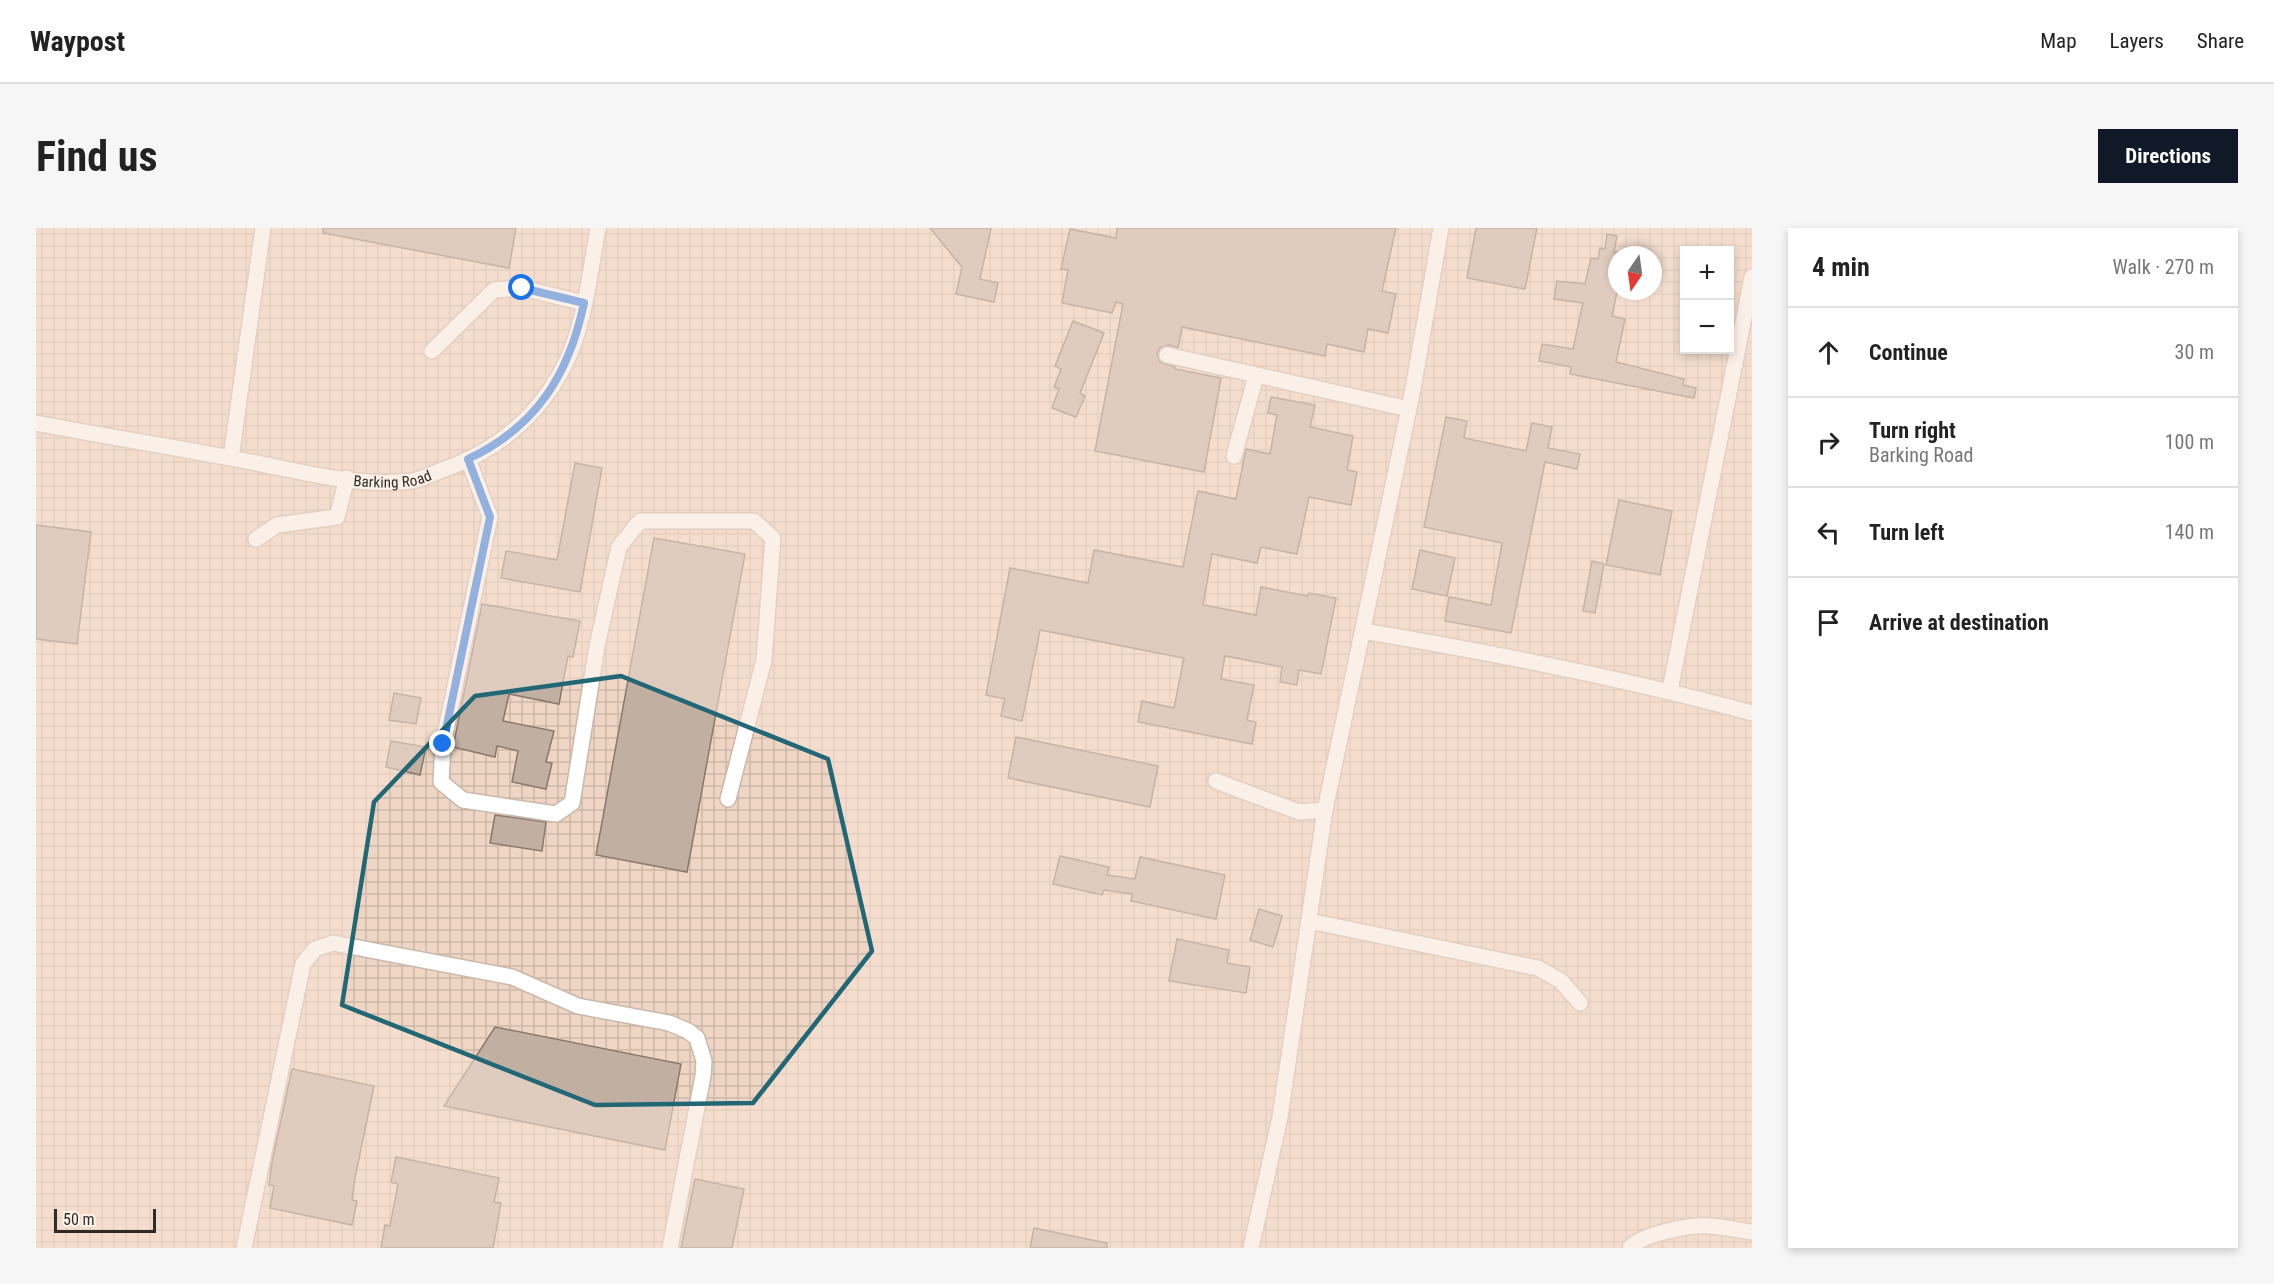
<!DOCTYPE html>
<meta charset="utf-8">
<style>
:root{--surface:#fff;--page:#f6f6f6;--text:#222;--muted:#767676;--line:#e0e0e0;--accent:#111827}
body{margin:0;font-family:"Roboto Condensed",sans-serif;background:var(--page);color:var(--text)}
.controls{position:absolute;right:18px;top:18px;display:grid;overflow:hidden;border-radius:0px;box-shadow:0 3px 9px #0003}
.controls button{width:54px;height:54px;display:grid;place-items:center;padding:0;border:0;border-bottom:2px solid var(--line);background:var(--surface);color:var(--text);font:30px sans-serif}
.compass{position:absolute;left:1572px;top:18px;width:54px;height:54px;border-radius:50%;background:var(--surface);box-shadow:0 3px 9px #0003;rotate:193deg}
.scale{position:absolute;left:18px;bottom:15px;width:102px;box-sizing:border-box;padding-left:6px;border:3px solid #312a25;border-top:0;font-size:16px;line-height:21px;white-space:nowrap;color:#312a25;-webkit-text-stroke:4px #fef3ea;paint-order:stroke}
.stop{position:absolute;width:18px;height:18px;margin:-14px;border:4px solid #1a73e8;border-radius:50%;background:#fff}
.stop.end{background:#1a73e8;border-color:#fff;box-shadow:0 2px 6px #0008}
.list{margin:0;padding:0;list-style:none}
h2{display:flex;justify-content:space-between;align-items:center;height:78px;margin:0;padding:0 24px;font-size:26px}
h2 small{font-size:20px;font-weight:400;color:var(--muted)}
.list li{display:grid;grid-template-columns:39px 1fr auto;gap:18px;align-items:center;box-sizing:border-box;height:90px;padding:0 24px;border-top:2px solid var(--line)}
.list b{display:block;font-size:22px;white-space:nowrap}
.list p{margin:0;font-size:20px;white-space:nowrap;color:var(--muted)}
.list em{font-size:20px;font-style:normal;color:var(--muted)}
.icon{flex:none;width:33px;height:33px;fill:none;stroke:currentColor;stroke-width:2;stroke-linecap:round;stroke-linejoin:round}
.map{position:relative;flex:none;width:1716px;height:1020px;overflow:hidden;border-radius:0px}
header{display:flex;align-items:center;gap:36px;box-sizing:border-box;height:84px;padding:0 30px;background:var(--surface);border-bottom:2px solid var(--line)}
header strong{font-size:28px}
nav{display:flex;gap:33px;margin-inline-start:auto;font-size:21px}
.intro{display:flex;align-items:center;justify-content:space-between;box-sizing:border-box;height:144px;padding:0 36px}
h1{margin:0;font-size:42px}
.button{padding:15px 27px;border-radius:0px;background:var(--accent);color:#fff;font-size:21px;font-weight:700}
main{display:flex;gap:36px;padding:0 36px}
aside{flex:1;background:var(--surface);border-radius:0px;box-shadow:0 3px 9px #0003}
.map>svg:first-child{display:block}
.industrial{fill:url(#industrial-grid);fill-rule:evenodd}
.building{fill:#c1afa2;stroke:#89796c;stroke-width:1.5}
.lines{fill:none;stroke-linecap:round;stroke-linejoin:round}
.minor-casing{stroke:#cab8aa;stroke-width:18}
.minor{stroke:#fff;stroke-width:15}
.route{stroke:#1a73e8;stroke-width:8}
.marked{fill:none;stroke:#216776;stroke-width:4.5;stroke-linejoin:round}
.labels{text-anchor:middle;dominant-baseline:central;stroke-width:6;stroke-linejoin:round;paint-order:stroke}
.street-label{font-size:15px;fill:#312a25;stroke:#fef3ea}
</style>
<header>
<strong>Waypost</strong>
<nav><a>Map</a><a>Layers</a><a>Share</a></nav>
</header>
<div class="intro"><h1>Find us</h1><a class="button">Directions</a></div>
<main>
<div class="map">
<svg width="1716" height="1020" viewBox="0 0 1716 1020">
<defs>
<pattern id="industrial-grid" width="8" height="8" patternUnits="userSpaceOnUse" patternTransform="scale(1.5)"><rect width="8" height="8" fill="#efd6c4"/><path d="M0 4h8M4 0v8" fill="none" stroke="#cdb8a8"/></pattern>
</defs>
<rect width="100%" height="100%" fill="#f7e4d6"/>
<path class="industrial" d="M 0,0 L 1716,0 L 1716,1020 L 0,1020 ZM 1648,22 L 1694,22 L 1694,122 L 1648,122 ZM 1581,27 L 1617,27 L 1617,63 L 1581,63 Z"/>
<g class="building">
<polygon points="287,0 480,0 473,40 287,5"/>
<polygon points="894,0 955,0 944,51 962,55 958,74 920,66 926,39"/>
<polygon points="1081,0 1360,0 1346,63 1360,66 1352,105 1332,101 1328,124 1291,116 1289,128 1146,99 1142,120 1133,117 1124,120 1121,125 1124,134 1139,139 1139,141 1185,150 1168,244 1059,223 1087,76 1080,74 1076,85 1026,75 1032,42 1025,41 1034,1 1080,10"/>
<polygon points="1440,0 1501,0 1489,61 1431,50"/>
<polygon points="1571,6 1581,8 1578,24 1581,24 1581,64 1576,88 1589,91 1580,134 1648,151 1647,157 1660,160 1658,170 1534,146 1535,139 1503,133 1506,116 1537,121 1547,75 1518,71 1521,53 1549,56 1555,30 1562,31 1564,20 1569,21"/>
<polygon points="1037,93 1068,105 1044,165 1049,168 1040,189 1016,180 1023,161 1018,159 1025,141 1019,138"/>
<polygon points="1235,169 1279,177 1274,199 1317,208 1311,242 1321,244 1315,277 1273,269 1261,326 1225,319 1221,335 1176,326 1167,377 1220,387 1225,359 1272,368 1273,365 1300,370 1285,446 1263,442 1261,457 1244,454 1246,439 1189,428 1185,451 1218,457 1211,492 1220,494 1216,516 1102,494 1106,473 1138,480 1148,430 1004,402 986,493 965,488 969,471 950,467 974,340 1052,355 1058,322 1147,339 1162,263 1200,271 1210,221 1234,226 1241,187 1232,185"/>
<polygon points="1410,189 1431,193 1428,210 1490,223 1496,195 1516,199 1512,220 1544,226 1541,241 1509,234 1475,405 1409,393 1413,369 1455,377 1466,315 1388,299"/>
<polygon points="539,235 566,240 544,364 465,350 470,323 521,332"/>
<polygon points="1583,272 1636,283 1624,347 1570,337"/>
<polygon points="0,297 55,304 41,416 0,411"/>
<polygon points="618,310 709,326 651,644 560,627"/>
<polygon points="1384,322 1419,330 1411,368 1376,361"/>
<polygon points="1556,333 1568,336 1559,385 1547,383"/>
<polygon points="446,376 544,393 537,429 532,428 523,476 473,466 467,493 518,503 510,534 516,535 510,561 476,554 482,523 461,518 459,529 417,519"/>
<polygon points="358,465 385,470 380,496 353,492"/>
<polygon points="980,509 1122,538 1114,579 972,550"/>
<polygon points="355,513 390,519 384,547 350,539"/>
<polygon points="459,587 510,594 506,623 454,615"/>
<polygon points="1024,628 1073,639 1071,647 1099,651 1104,629 1189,647 1180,691 1095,673 1096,666 1068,662 1066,667 1017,656"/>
<polygon points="1223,681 1246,688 1237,719 1214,712"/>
<polygon points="1141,711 1193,722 1191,735 1214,739 1210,765 1133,753"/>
<polygon points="459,799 645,836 629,922 408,878"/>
<polygon points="256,841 338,858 319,950 316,972 321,973 316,997 234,980 238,958 233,957 236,934"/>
<polygon points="360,929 463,950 458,974 465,975 457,1020 345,1020 349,997 354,998 362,956 355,954"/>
<polygon points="659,951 708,961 696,1020 645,1020"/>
<polygon points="998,1000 1071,1015 1071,1020 994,1020"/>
</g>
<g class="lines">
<g class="minor-casing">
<g id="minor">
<polyline points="396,123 458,62 486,60 548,75"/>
<polyline points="1131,127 1373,181"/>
<path id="s1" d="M 0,195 C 68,208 137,219 205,232 C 260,242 320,260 376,253 C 386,251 396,246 406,242 C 458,224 498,193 525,144 C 549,101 553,48 562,0"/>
<polyline points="1198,228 1220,148"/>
<polyline points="195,230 227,0"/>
<polyline points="432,231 454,289 407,516 405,554 427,572 520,586 536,575 561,418 583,319 604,293 718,293 737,310 728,432 692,571"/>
<polyline points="220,311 241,297 301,289 311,250"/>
<path d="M 1327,403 C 1458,425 1588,450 1716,485"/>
<polyline points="1634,462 1716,49"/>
<polyline points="1180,553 1263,584 1289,582"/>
<polyline points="1273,693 1502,740 1525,753 1544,775"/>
<polyline points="208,1020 267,736 279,721 297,715 476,749 542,778 633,795 652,803 661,810 668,833 667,848 634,1020"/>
<polyline points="1215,1020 1244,889 1289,582 1377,161 1405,0"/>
<path d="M 1594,1020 C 1605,1006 1656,996 1674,998 C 1688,999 1702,1002 1716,1004"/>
</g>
</g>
<use href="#minor" class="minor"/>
</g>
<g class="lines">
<path class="route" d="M 407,516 L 454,289 L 432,231 C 500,199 533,147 548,75 L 486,60"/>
</g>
<path d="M0 0H1716V1020H0ZM 585,448 L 792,531 L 836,723 L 717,875 L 559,877 L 306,777 L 338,574 L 439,468 Z" fill="#f7e4d6" fill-opacity=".55" fill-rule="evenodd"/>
<path class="marked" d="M 585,448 L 792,531 L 836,723 L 717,875 L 559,877 L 306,777 L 338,574 L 439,468 Z"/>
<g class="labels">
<g class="street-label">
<text stroke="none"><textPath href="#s1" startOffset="362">Barking Road</textPath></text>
</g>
</g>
</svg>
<div class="controls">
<button>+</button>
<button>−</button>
</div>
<svg class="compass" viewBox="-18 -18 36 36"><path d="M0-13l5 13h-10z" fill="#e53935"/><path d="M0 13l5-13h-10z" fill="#767676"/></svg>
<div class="scale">50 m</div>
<div class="stop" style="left:486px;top:60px"></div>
<div class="stop end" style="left:407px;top:516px"></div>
</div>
<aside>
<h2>4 min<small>Walk · 270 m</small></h2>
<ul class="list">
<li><svg class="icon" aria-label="ahead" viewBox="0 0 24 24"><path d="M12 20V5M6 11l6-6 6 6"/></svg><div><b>Continue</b></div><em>30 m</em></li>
<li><svg class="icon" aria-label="right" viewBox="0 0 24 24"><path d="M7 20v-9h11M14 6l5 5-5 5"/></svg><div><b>Turn right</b><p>Barking Road</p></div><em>100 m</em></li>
<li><svg class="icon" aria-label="left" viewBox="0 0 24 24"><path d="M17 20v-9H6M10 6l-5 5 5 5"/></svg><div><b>Turn left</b></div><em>140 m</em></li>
<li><svg class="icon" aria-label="arrive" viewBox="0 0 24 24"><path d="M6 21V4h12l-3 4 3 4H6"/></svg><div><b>Arrive at destination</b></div></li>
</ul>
</aside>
</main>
